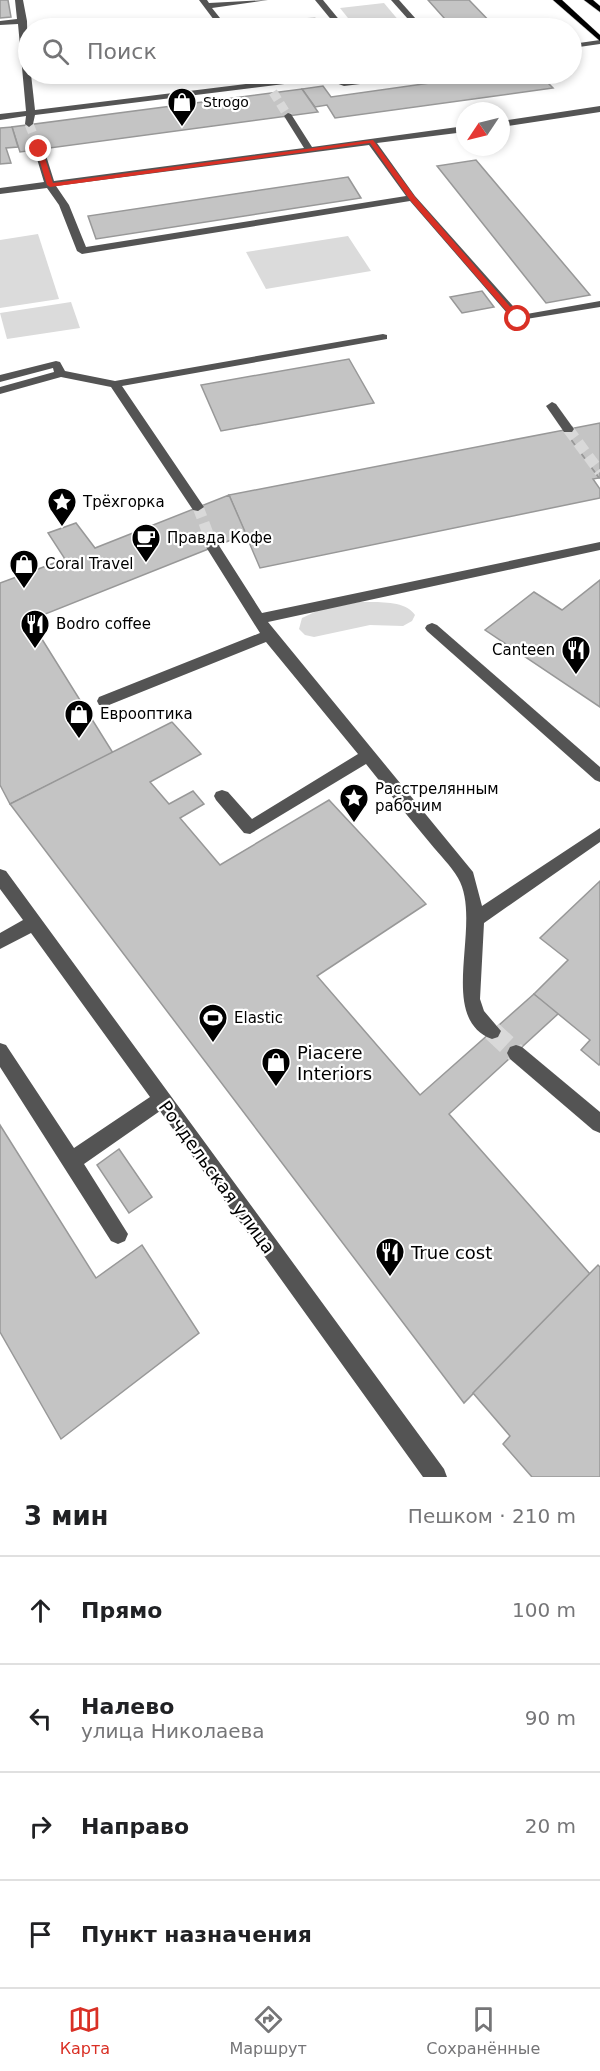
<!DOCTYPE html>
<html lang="ru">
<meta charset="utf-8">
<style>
:root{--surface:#fff;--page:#f2f2f2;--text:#202124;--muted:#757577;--line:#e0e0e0;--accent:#d93025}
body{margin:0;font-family:"DejaVu Sans",sans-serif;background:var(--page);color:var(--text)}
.compass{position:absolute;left:456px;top:102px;width:54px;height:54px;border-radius:50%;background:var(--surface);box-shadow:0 3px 9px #0003;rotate:235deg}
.stop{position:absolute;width:18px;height:18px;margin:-14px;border:4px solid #d93025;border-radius:50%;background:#fff}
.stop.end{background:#d93025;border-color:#fff;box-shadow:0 2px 6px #0008}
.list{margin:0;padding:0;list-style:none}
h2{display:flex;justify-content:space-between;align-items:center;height:78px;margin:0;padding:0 24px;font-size:26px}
h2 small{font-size:20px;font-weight:400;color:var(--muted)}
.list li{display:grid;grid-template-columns:39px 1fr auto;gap:18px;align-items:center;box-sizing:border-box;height:108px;padding:0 24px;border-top:2px solid var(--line)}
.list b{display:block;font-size:22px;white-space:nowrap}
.list p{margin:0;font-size:20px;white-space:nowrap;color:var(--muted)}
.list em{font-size:20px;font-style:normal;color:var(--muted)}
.icon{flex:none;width:33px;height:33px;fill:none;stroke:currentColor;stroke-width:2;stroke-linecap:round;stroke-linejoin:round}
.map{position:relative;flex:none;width:600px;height:1477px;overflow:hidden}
.search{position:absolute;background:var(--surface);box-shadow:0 3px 9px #0003;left:18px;right:18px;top:18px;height:66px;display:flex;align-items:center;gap:15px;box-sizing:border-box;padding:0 21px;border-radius:33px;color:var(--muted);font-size:22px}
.sheet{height:510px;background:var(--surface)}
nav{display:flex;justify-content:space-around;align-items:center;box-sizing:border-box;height:84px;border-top:2px solid var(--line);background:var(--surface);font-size:16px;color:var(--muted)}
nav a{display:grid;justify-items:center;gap:3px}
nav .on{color:var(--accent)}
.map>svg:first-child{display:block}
.green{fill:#dbdbdb}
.building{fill:#c4c4c4;stroke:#989898;stroke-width:1.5}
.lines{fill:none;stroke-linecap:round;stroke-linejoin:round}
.minor-tunnel-far2{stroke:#d9d9d9;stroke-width:9;stroke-dasharray:9 4.5;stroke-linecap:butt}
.minor-tunnel-far1{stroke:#d9d9d9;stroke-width:11;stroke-dasharray:11 6;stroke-linecap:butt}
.minor-tunnel{stroke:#d9d9d9;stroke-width:20;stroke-dasharray:20 10;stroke-linecap:butt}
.major-casing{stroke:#dbdbdb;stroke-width:1}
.minor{fill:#545454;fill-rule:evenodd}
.major{fill:#000;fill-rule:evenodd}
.route{fill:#d93025}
.labels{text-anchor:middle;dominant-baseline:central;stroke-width:4.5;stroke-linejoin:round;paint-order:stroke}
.far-poi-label{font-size:14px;fill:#000;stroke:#fff;text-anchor:start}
.poi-label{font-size:15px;fill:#000;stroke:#fff;text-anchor:start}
.near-poi-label{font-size:18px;fill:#000;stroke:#fff;text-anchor:start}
.near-street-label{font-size:18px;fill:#000;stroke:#fff}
</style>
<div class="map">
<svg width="600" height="1477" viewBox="0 0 600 1477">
<rect width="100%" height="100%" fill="#fff"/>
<g class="green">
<polygon points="384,3 405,28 356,28 340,8"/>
<polygon points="315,17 324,28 243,28 241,26"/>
<polygon points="38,234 59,299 0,308 0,240"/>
<polygon points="348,236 371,271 266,289 246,252"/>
<polygon points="71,302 80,328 7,339 0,313"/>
<path d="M 359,602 C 376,602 406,600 415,615 L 412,621 L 403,626 L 370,625 L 314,637 L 305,635 L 299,629 L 302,618 L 319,610 Z"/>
</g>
<g class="building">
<polygon points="0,0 8,0 11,17 0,18"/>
<polygon points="428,0 469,0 496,28 453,28"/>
<polygon points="175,19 179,28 65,28"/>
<polygon points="494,74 539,74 553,88 335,118 327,105 315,107 302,89 323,86 331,97"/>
<polygon points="302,89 318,112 20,152 12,127"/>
<polygon points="12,127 18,147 6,148 11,163 0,164 0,128"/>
<polygon points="476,160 590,295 546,303 437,166"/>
<polygon points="348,177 361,198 96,239 88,216"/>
<polygon points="482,291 494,307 462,313 450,297"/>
<polygon points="349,359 374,403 221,431 201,385"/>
<polygon points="600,423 600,478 599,478 564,430"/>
<polygon points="564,430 599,478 593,479 600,489 600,498 260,568 229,495"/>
<polygon points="229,495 246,534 30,620 113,753 10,804 0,785 0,583 65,559 48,533 76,523 95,548"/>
<polygon points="600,580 600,707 485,630 534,592 562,610"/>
<polygon points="172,722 201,754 150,782 169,804 193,791 204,804 180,818 220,865 329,800 426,904 317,976 420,1095 534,994 559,1013 449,1114 590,1274 464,1403 10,804"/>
<polygon points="600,881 600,1063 599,1065 581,1050 590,1040 534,994 568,960 540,938"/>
<polygon points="0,1125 96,1278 142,1245 199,1333 61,1439 0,1332"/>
<polygon points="119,1149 152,1197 129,1213 97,1165"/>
<polygon points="598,1265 600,1267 600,1477 532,1477 503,1444 510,1436 473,1393"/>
</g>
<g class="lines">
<g class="minor-tunnel-far2">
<polyline points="273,92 288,116"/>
<polyline points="29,124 39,149"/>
</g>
<g class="minor-tunnel-far1">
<polyline points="568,429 600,472"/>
<polyline points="198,507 213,547"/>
</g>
<polyline class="minor-tunnel" points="492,1031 516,1053"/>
<g class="major-casing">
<g id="major">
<polygon points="553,0 562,0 600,35 600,41"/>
<polygon points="584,0 593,0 600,6 600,12"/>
</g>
</g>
<g class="minor">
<polygon points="15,0 23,0 27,21 28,74 31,74 35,110 326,74 345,80 400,74 421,74 417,77 344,86 325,79 35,115 33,124 29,127 25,124 26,116 0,120 0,114 26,111 18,24 0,25 0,21 17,19"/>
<polygon points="199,0 207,0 209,3 268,0 212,8 228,28 220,28"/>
<polygon points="315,0 323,0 346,28 338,28"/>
<polygon points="391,0 399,0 424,28 416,28"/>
<polygon points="600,40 600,44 572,48 572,44"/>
<polygon points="600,106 600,112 501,127 501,121"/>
<path d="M 288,113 L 291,114 L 312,147 L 465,126 L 465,132 L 377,143 L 415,196 L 521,315 L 600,301 L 600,307 L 514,321 L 410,201 L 82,254 L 77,251 L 59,205 L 47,188 L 0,194 L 0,188 L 44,182 L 34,149 L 39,146 L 44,149 L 54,181 L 304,148 L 284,116 ZM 369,145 L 406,196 L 86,247 L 69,205 L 56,186 Z"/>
<polygon points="383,334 387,335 387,339 122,386 204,507 198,511 193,510 111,387 61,377 0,394 0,387 54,372 53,368 0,382 0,375 56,361 60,362 65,371 115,381"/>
<polygon points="552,402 556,404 574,429 572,432 564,432 546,406"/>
<path d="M 600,542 L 600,550 L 268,622 L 473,872 L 482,906 L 600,828 L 600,842 L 484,923 L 480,999 L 484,1011 L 501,1031 L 498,1037 L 492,1039 C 435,1018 484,922 458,878 C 451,866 439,854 430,843 C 408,817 387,790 366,764 L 250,834 L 244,833 L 216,800 L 214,796 L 216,792 L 222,790 L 228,792 L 252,819 L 358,754 L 266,642 L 109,705 L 99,705 L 97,701 L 99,697 L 260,633 L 206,547 L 208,544 L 218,544 L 262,613 Z"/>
<polygon points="432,623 437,625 600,767 600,782 595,780 427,631 425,628 427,625"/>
<polygon points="0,869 6,871 444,1469 447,1477 423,1477 160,1111 84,1164 128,1234 125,1241 118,1244 111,1241 0,1067 0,1043 6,1045 74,1148 150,1097 31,933 0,949 0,933 23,920 0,889"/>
<polygon points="516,1045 522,1047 600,1112 600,1133 593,1130 510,1059 507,1053 510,1047"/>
</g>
<use href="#major" class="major"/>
</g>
<polygon class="route" points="373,140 415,197 520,318 520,321 515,321 410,200 370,143 50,187 47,185 36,149 39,147 42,149 53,183"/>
<defs>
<g id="shop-pin" transform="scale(1.5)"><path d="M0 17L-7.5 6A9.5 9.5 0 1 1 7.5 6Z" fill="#000" stroke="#fff"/><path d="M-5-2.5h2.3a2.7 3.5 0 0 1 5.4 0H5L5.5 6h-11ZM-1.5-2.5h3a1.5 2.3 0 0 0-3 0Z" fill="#fff"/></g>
<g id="sight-pin" transform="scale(1.5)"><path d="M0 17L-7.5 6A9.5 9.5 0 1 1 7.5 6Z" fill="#000" stroke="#fff"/><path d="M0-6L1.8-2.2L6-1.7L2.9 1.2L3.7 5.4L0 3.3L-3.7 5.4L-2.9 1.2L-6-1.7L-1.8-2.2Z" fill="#fff"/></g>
<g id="cafe-pin" transform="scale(1.5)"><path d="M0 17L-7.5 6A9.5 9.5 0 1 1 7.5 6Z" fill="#000" stroke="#fff"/><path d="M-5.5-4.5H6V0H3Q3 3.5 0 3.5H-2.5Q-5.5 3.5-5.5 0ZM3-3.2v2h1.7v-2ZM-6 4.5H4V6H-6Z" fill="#fff"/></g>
<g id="restaurant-pin" transform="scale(1.5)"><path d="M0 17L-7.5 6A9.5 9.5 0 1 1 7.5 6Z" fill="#000" stroke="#fff"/><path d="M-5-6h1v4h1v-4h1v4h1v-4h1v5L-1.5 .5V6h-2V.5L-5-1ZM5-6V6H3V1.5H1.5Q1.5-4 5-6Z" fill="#fff"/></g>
<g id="stadium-pin" transform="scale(1.5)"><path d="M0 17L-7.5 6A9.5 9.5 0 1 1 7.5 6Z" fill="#000" stroke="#fff"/><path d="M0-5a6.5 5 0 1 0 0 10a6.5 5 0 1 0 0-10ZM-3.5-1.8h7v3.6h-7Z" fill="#fff"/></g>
</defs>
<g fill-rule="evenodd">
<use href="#shop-pin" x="182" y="102"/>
<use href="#sight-pin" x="62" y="502"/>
<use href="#cafe-pin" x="146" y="538"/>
<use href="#shop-pin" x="24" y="564"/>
<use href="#restaurant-pin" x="35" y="624"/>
<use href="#restaurant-pin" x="576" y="650"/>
<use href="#shop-pin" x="79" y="714"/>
<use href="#sight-pin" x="354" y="798"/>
<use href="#stadium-pin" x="213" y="1018"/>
<use href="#shop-pin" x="276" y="1062"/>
<use href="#restaurant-pin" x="390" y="1252"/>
</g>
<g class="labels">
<g class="far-poi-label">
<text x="203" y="102">Strogo</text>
</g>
<g class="poi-label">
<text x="83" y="502">Трёхгорка</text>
<text x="167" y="538">Правда Кофе</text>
<text x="45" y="564">Coral Travel</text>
<text x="56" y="624">Bodro coffee</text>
<text x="555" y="650" text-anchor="end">Canteen</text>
<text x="100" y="714">Еврооптика</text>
<text x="375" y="789">Расстрелянным<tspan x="375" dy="17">рабочим</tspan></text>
<text x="234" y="1018">Elastic</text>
</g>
<g class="near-poi-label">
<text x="297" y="1052">Piacere<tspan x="297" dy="21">Interiors</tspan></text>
<text x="411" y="1252">True cost</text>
</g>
<g class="near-street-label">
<text transform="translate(217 1177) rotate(54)">Рочдельская улица</text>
</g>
</g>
</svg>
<svg class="compass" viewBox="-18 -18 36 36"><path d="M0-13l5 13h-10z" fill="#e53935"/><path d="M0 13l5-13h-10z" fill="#757577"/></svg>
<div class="stop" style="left:518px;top:319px"></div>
<div class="stop end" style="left:39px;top:149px"></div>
<div class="search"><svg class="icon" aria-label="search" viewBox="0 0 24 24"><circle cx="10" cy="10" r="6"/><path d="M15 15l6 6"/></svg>Поиск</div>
</div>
<section class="sheet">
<h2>3 мин<small>Пешком · 210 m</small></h2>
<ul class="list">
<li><svg class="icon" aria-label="ahead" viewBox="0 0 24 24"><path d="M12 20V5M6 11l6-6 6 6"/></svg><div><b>Прямо</b></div><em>100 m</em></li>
<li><svg class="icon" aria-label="left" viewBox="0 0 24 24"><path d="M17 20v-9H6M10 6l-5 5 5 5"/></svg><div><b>Налево</b><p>улица Николаева</p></div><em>90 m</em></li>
<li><svg class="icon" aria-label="right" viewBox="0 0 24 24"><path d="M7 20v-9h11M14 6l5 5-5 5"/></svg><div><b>Направо</b></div><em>20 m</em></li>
<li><svg class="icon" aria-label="arrive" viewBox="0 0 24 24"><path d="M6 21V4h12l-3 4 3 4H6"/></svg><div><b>Пункт назначения</b></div></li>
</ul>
</section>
<nav>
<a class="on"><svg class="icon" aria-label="map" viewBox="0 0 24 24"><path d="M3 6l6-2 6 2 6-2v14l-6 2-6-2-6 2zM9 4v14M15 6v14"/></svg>Карта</a>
<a><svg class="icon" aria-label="directions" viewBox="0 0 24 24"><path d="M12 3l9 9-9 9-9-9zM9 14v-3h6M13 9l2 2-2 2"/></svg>Маршрут</a>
<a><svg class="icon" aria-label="saved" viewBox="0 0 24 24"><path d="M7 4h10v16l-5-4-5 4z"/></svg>Сохранённые</a>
</nav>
